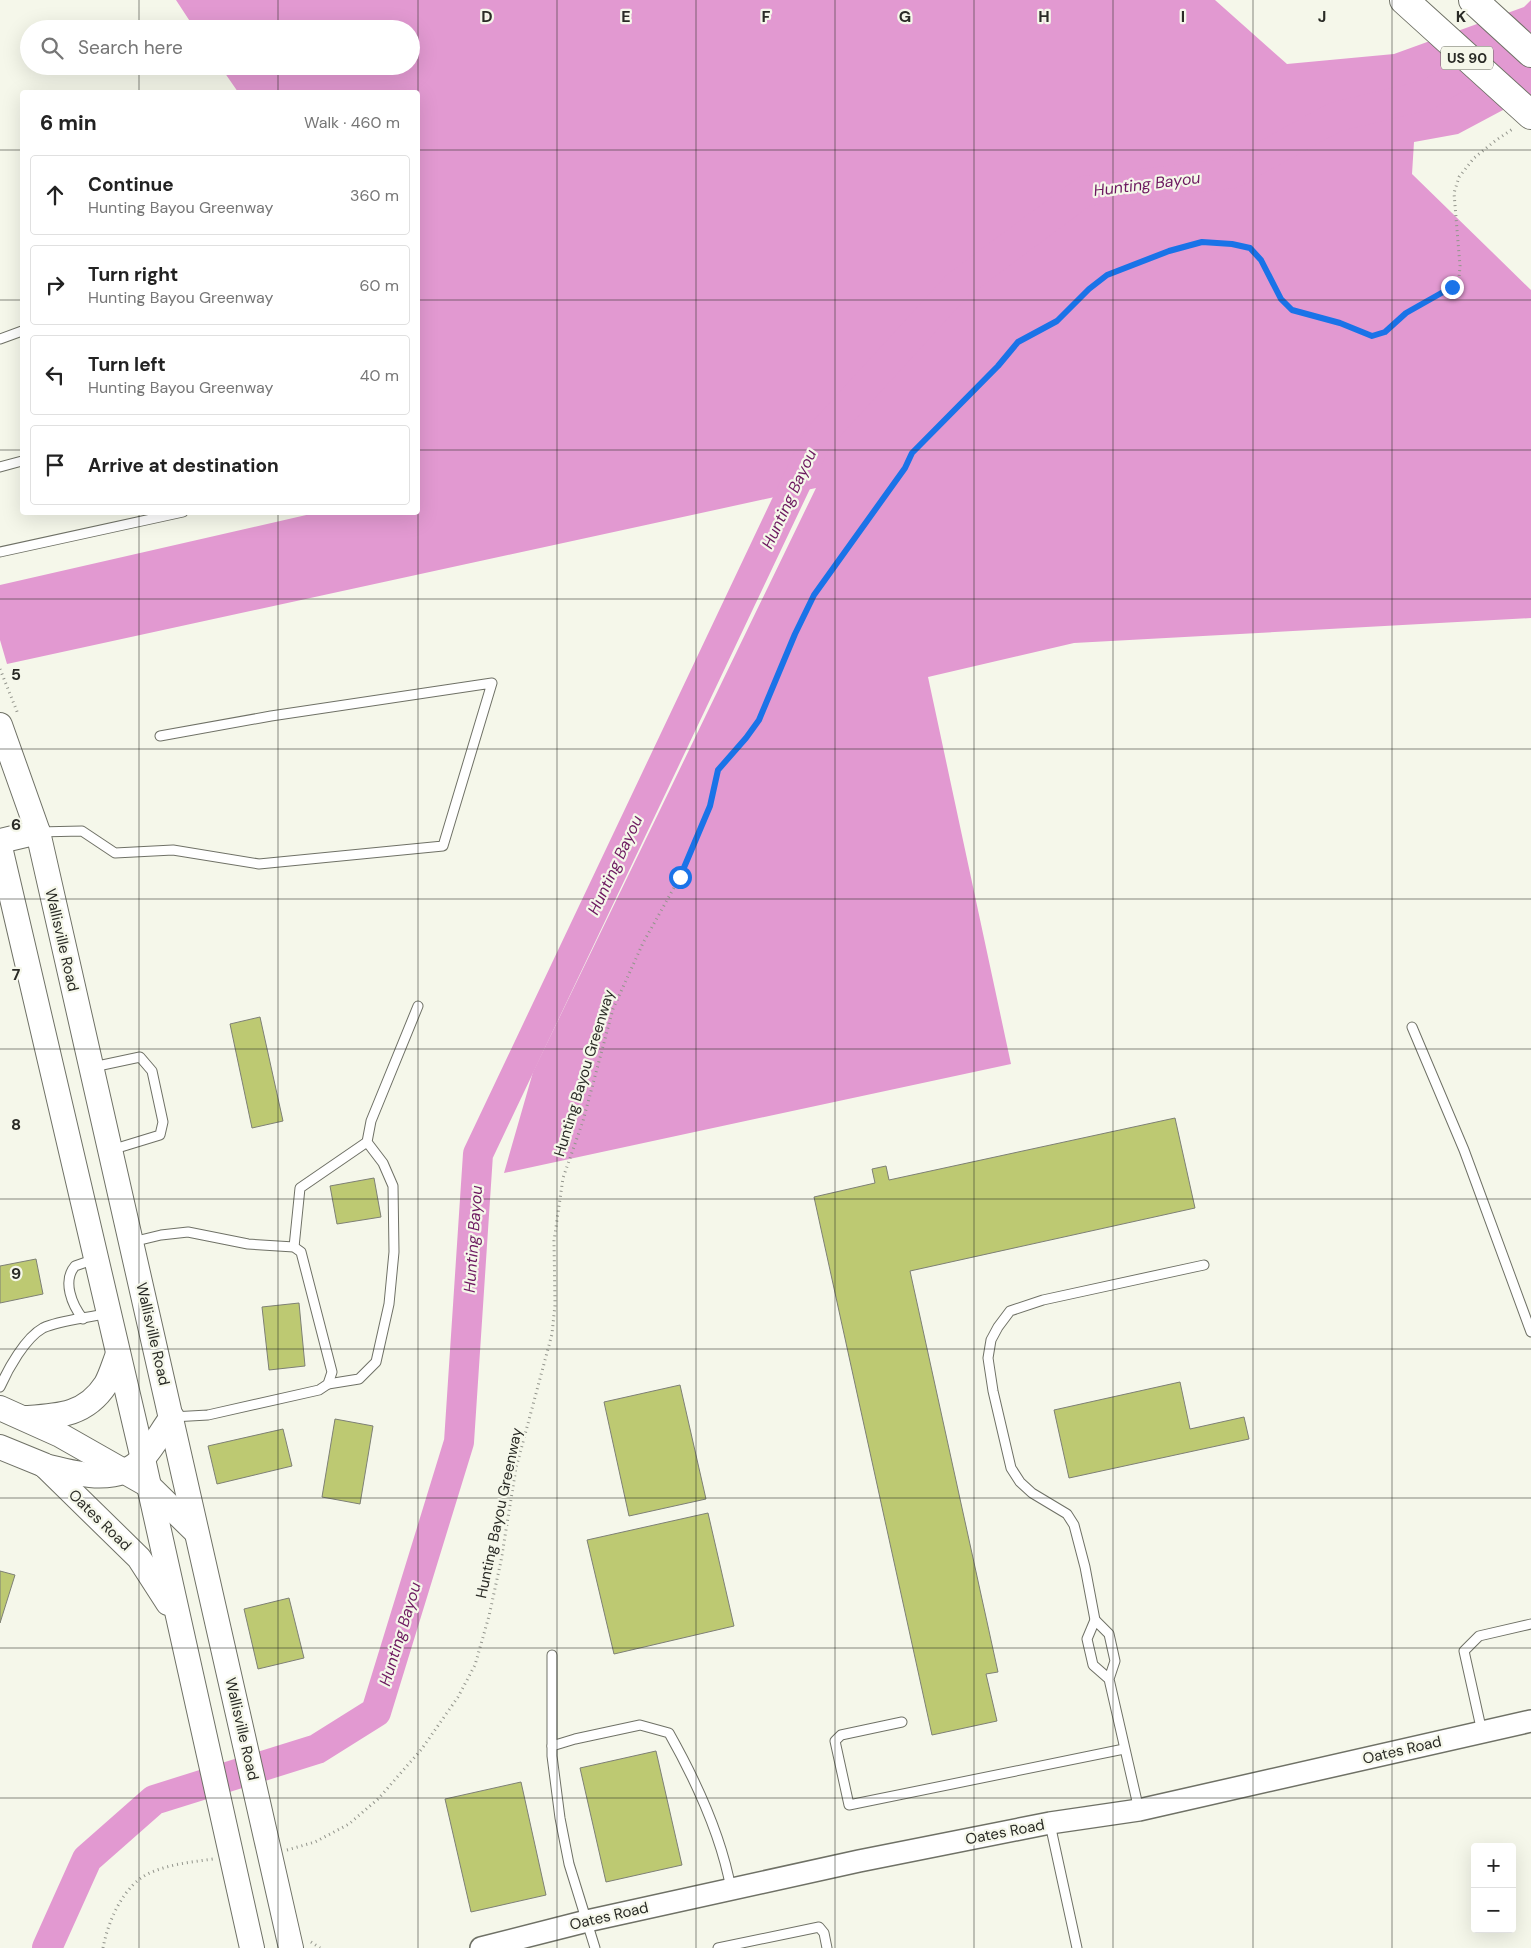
<!DOCTYPE html>
<meta charset="utf-8">
<style>
:root{--surface:#fff;--page:#f6f6f6;--text:#222;--muted:#767676;--line:#e0e0e0}
body{margin:0;font-family:"DM Sans",sans-serif;background:var(--page);color:var(--text)}
.controls{position:absolute;right:15px;bottom:15px;display:grid;overflow:hidden;border-radius:5px;box-shadow:0 5px 20px #0002}
.controls button{width:45px;height:45px;display:grid;place-items:center;padding:0;border:0;border-bottom:1px solid var(--line);background:var(--surface);color:var(--text);font:25px sans-serif}
.stop{position:absolute;width:15px;height:15px;margin:-11px;border:4px solid #1a73e8;border-radius:50%;background:#fff}
.stop.end{background:#1a73e8;border-color:#fff;box-shadow:0 1px 5px #0008}
.list{margin:0;padding:0;list-style:none}
h2{display:flex;justify-content:space-between;align-items:center;height:65px;margin:0;padding:0 20px;font-size:21px}
h2 small{font-size:16px;font-weight:400;color:var(--muted)}
.list li{display:grid;grid-template-columns:32px 1fr auto;gap:15px;align-items:center;box-sizing:border-box;height:80px;margin:0 10px 10px;padding:0 10px;border:1px solid var(--line);border-radius:5px}
.list b{display:block;font-size:19px;white-space:nowrap}
.list p{margin:0;font-size:16px;white-space:nowrap;color:var(--muted)}
.list em{font-size:16px;font-style:normal;color:var(--muted)}
.icon{flex:none;width:28px;height:28px;fill:none;stroke:currentColor;stroke-width:2;stroke-linecap:round;stroke-linejoin:round}
.map{position:relative;flex:none;width:1531px;height:1948px;overflow:hidden}
.search{position:absolute;background:var(--surface);box-shadow:0 5px 20px #0002;left:20px;top:20px;width:400px;height:55px;display:flex;align-items:center;gap:12px;box-sizing:border-box;padding:0 18px;border-radius:28px;color:var(--muted);font-size:19px}
.panel{position:absolute;background:var(--surface);box-shadow:0 5px 20px #0002;left:20px;top:90px;width:400px;height:425px;border-radius:5px}
.map>svg:first-child{display:block}
.forest{fill:#e299d1}
.lines{fill:none;stroke-linecap:round;stroke-linejoin:round}
.river{stroke:#e299d1;stroke-width:30}
.building{fill:#bdc972;stroke:#7e8075}
.service-casing{stroke:#6f7166;stroke-width:11}
.tertiary-casing{stroke:#6f7166;stroke-width:24}
.secondary-casing{stroke:#6f7166;stroke-width:26}
.motorway-casing{stroke:#6f7166;stroke-width:30}
.path{stroke:#93958c;stroke-width:3;stroke-dasharray:1 4;stroke-linecap:butt}
.service{stroke:#fff;stroke-width:9}
.tertiary{stroke:#fff;stroke-width:21}
.secondary{stroke:#fff;stroke-width:24}
.motorway{stroke:#fff;stroke-width:28}
.route{stroke:#1a73e8;stroke-width:6}
.grid{fill:none;stroke:#2a2b26;stroke-width:1;stroke-opacity:0.55}
.labels{text-anchor:middle;dominant-baseline:central;stroke-width:4.5;stroke-linejoin:round;paint-order:stroke}
.shield{fill:#f5f7ea;stroke:#676861;stroke-width:1}
.shield-label{font-size:14px;font-weight:bold;fill:#2a2b26}
.street-label{font-size:15px;fill:#2a2b26;stroke:#f5f7ea}
.water-label{font-size:16px;font-style:italic;fill:#6c185f;stroke:#f5f7ea}
.grid-label{font-size:16px;text-anchor:middle;font-weight:bold;fill:#2a2b26;stroke:#f5f7ea;stroke-width:4.5;stroke-linejoin:round;paint-order:stroke}
</style>
<div class="map">
<svg width="1531" height="1948" viewBox="0 0 1531 1948">
<rect width="100%" height="100%" fill="#f5f7ea"/>
<polygon class="forest" points="176,0 1215,0 1287,64 1394,54 1524,7 1531,0 1531,95 1458,134 1414,142 1412,174 1531,290 1531,618 1074,643 928,677 1011,1064 504,1173 533,1072 816,488 7,664 0,640 0,585 315,513 418,512 418,92 238,92 220,66 411,66 411,29 195,29"/>
<g class="lines">
<polyline class="river" points="47,1948 87,1859 154,1800 317,1749 376,1712 459,1442 478,1154 817,439 958,285 1085,191 1233,173 1335,117 1427,95 1531,34"/>
</g>
<g class="building">
<polygon points="260,1017 283,1121 252,1128 230,1024"/>
<polygon points="1175,1118 1195,1208 910,1271 998,1672 986,1674 997,1721 932,1735 814,1197 875,1183 872,1169 886,1166 889,1180"/>
<polygon points="374,1178 381,1217 337,1224 330,1186"/>
<polygon points="36,1259 43,1294 0,1303 0,1266"/>
<polygon points="299,1303 305,1366 269,1370 262,1307"/>
<polygon points="1180,1382 1190,1429 1244,1417 1249,1439 1069,1478 1054,1410"/>
<polygon points="680,1385 706,1499 629,1516 604,1402"/>
<polygon points="335,1419 373,1426 360,1504 322,1497"/>
<polygon points="283,1429 292,1466 217,1484 208,1446"/>
<polygon points="708,1513 734,1626 614,1654 587,1540"/>
<polygon points="0,1571 15,1575 0,1623"/>
<polygon points="289,1598 304,1658 258,1669 244,1609"/>
<polygon points="656,1751 682,1865 606,1882 580,1768"/>
<polygon points="521,1782 546,1895 471,1912 445,1799"/>
</g>
<g class="lines">
<g class="service-casing">
<g id="service">
<polyline points="0,339 22,331"/>
<polyline points="0,467 22,461"/>
<polyline points="0,552 183,512"/>
<polyline points="38,832 82,831 115,853 173,850 259,864 443,846 492,683 271,716 160,736"/>
<polyline points="1412,1027 1464,1150 1531,1332"/>
<polyline points="93,1067 140,1057 152,1071 163,1122 160,1135 111,1150"/>
<polyline points="132,1242 161,1235 188,1232 248,1244 294,1247 301,1252 332,1372 328,1384 319,1390 208,1415 172,1417"/>
<polyline points="294,1247 300,1188 367,1142"/>
<path d="M 83,1319 C 72,1305 62,1281 75,1266 L 95,1259"/>
<polyline points="328,1384 359,1379 376,1362 389,1304 394,1252 393,1186 383,1163 367,1142 371,1121 418,1006"/>
<path d="M 0,1387 C 8,1369 25,1338 43,1328 C 60,1320 89,1318 108,1313"/>
<polyline points="1095,1620 1085,1567 1074,1525 1067,1514 1032,1493 1020,1482 1011,1468 993,1391 988,1358 991,1340 998,1327 1010,1311 1043,1300 1204,1265"/>
<polyline points="552,1655 552,1756 560,1818 569,1864 595,1948"/>
<polyline points="1109,1679 1093,1665 1087,1639 1095,1620 1109,1634 1115,1661 1109,1679 1139,1810"/>
<polyline points="902,1722 841,1735 835,1741 849,1805 1124,1749"/>
<polyline points="1482,1732 1464,1651 1479,1636 1531,1624"/>
<path d="M 552,1746 L 575,1739 L 640,1725 L 669,1733 C 696,1781 721,1834 731,1889"/>
<polyline points="1050,1824 1077,1948"/>
<polyline points="718,1948 819,1927 824,1933 827,1948"/>
</g>
</g>
<g class="tertiary-casing">
<polyline id="tertiary" points="481,1948 587,1921 859,1861 1050,1823 1139,1810 1531,1721"/>
</g>
<g class="secondary-casing">
<g id="secondary">
<polyline points="0,725 38,832 291,1948"/>
<polyline points="0,841 38,832"/>
<polyline points="0,847 143,1459 252,1948"/>
<polyline points="0,1408 60,1435 148,1485 196,1532"/>
<path d="M 26,1418 C 59,1416 86,1415 106,1384 C 111,1375 114,1364 118,1354"/>
<polyline points="0,1447 44,1465 139,1558 168,1603"/>
<path d="M 45,1466 C 77,1474 118,1486 143,1458 C 154,1446 162,1430 172,1417"/>
</g>
</g>
<g class="motorway-casing">
<g id="motorway">
<polyline points="1404,0 1531,115"/>
<polyline points="1473,0 1531,53"/>
</g>
</g>
<g class="path">
<polyline points="0,669 18,714"/>
<polyline points="287,1850 315,1842 349,1824 378,1799 421,1750 458,1697 475,1665 489,1616 501,1561 516,1468 552,1334 555,1305 554,1241 563,1178 583,1121 613,1009 643,943 680,877 696,840 710,806 718,770 746,738 759,720 795,634 814,595 905,468 912,453 998,366 1018,342 1057,321 1089,289 1107,275 1169,251 1203,242 1232,244 1249,247 1261,260 1281,299 1292,310 1340,323 1372,336 1385,332 1406,313 1452,287 1459,278 1460,266 1454,193 1459,177 1474,158 1495,141 1514,128"/>
<polyline points="311,1942 320,1948"/>
<path d="M 103,1948 C 108,1921 124,1883 152,1872 C 171,1864 192,1862 213,1859"/>
</g>
<use href="#service" class="service"/>
<use href="#tertiary" class="tertiary"/>
<use href="#secondary" class="secondary"/>
<use href="#motorway" class="motorway"/>
</g>
<g class="lines">
<polyline class="route" points="680,877 710,806 718,770 746,738 759,720 795,634 814,595 905,468 912,453 998,366 1018,342 1057,321 1089,289 1107,275 1169,251 1202,242 1232,244 1250,248 1261,260 1281,299 1292,310 1340,323 1372,336 1385,332 1406,313 1452,287"/>
</g>
<path class="grid" d="M 139,0 L 139,29M 278,0 L 278,29M 418,0 L 418,1948M 557,0 L 557,1948M 696,0 L 696,1948M 835,0 L 835,1948M 974,0 L 974,1948M 1113,0 L 1113,1948M 1253,0 L 1253,1948M 1392,0 L 1392,1948M 139,66 L 139,92M 278,66 L 278,92M 0,150 L 22,150M 418,150 L 1531,150M 0,300 L 22,300M 418,300 L 1531,300M 0,450 L 22,450M 418,450 L 1531,450M 139,512 L 139,1948M 278,512 L 278,1948M 0,599 L 1531,599M 0,749 L 1531,749M 0,899 L 1531,899M 0,1049 L 1531,1049M 0,1199 L 1531,1199M 0,1349 L 1531,1349M 0,1498 L 1531,1498M 0,1648 L 1531,1648M 0,1798 L 1531,1798"/>
<g class="labels">
<rect class="shield" x="1441" y="46.5" width="52" height="23" rx="4"/>
<g class="shield-label">
<text x="1467" y="58">US 90</text>
</g>
<g class="street-label">
<text transform="translate(62 940) rotate(77)">Wallisville Road</text>
<text transform="translate(584 1073) rotate(-73)">Hunting Bayou Greenway</text>
<text transform="translate(153 1334) rotate(77)">Wallisville Road</text>
<text transform="translate(499 1513) rotate(-78)">Hunting Bayou Greenway</text>
<text transform="translate(100 1520) rotate(44)">Oates Road</text>
<text transform="translate(242 1729) rotate(77)">Wallisville Road</text>
<text transform="translate(1402 1750) rotate(-13)">Oates Road</text>
<text transform="translate(1005 1832) rotate(-11)">Oates Road</text>
<text transform="translate(609 1916) rotate(-13)">Oates Road</text>
</g>
<g class="water-label">
<text transform="translate(1147 184) rotate(-7)">Hunting Bayou</text>
<text transform="translate(789 499) rotate(-65)">Hunting Bayou</text>
<text transform="translate(615 865) rotate(-65)">Hunting Bayou</text>
<text transform="translate(473 1239) rotate(-86)">Hunting Bayou</text>
<text transform="translate(400 1634) rotate(-73)">Hunting Bayou</text>
</g>
</g>
<g class="grid-label">
<text x="487" y="22">D</text>
<text x="626" y="22">E</text>
<text x="766" y="22">F</text>
<text x="905" y="22">G</text>
<text x="1044" y="22">H</text>
<text x="1183" y="22">I</text>
<text x="1322" y="22">J</text>
<text x="1461" y="22">K</text>
<text x="16" y="680">5</text>
<text x="16" y="830">6</text>
<text x="16" y="980">7</text>
<text x="16" y="1130">8</text>
<text x="16" y="1279">9</text>
</g>
</svg>
<div class="controls">
<button>+</button>
<button>−</button>
</div>
<div class="stop" style="left:680px;top:877px"></div>
<div class="stop end" style="left:1452px;top:287px"></div>
<div class="search"><svg class="icon" aria-label="search" viewBox="0 0 24 24"><circle cx="10" cy="10" r="6"/><path d="M15 15l6 6"/></svg>Search here</div>
<section class="panel">
<h2>6 min<small>Walk · 460 m</small></h2>
<ul class="list">
<li><svg class="icon" aria-label="ahead" viewBox="0 0 24 24"><path d="M12 20V5M6 11l6-6 6 6"/></svg><div><b>Continue</b><p>Hunting Bayou Greenway</p></div><em>360 m</em></li>
<li><svg class="icon" aria-label="right" viewBox="0 0 24 24"><path d="M7 20v-9h11M14 6l5 5-5 5"/></svg><div><b>Turn right</b><p>Hunting Bayou Greenway</p></div><em>60 m</em></li>
<li><svg class="icon" aria-label="left" viewBox="0 0 24 24"><path d="M17 20v-9H6M10 6l-5 5 5 5"/></svg><div><b>Turn left</b><p>Hunting Bayou Greenway</p></div><em>40 m</em></li>
<li><svg class="icon" aria-label="arrive" viewBox="0 0 24 24"><path d="M6 21V4h12l-3 4 3 4H6"/></svg><div><b>Arrive at destination</b></div></li>
</ul>
</section>
</div>
